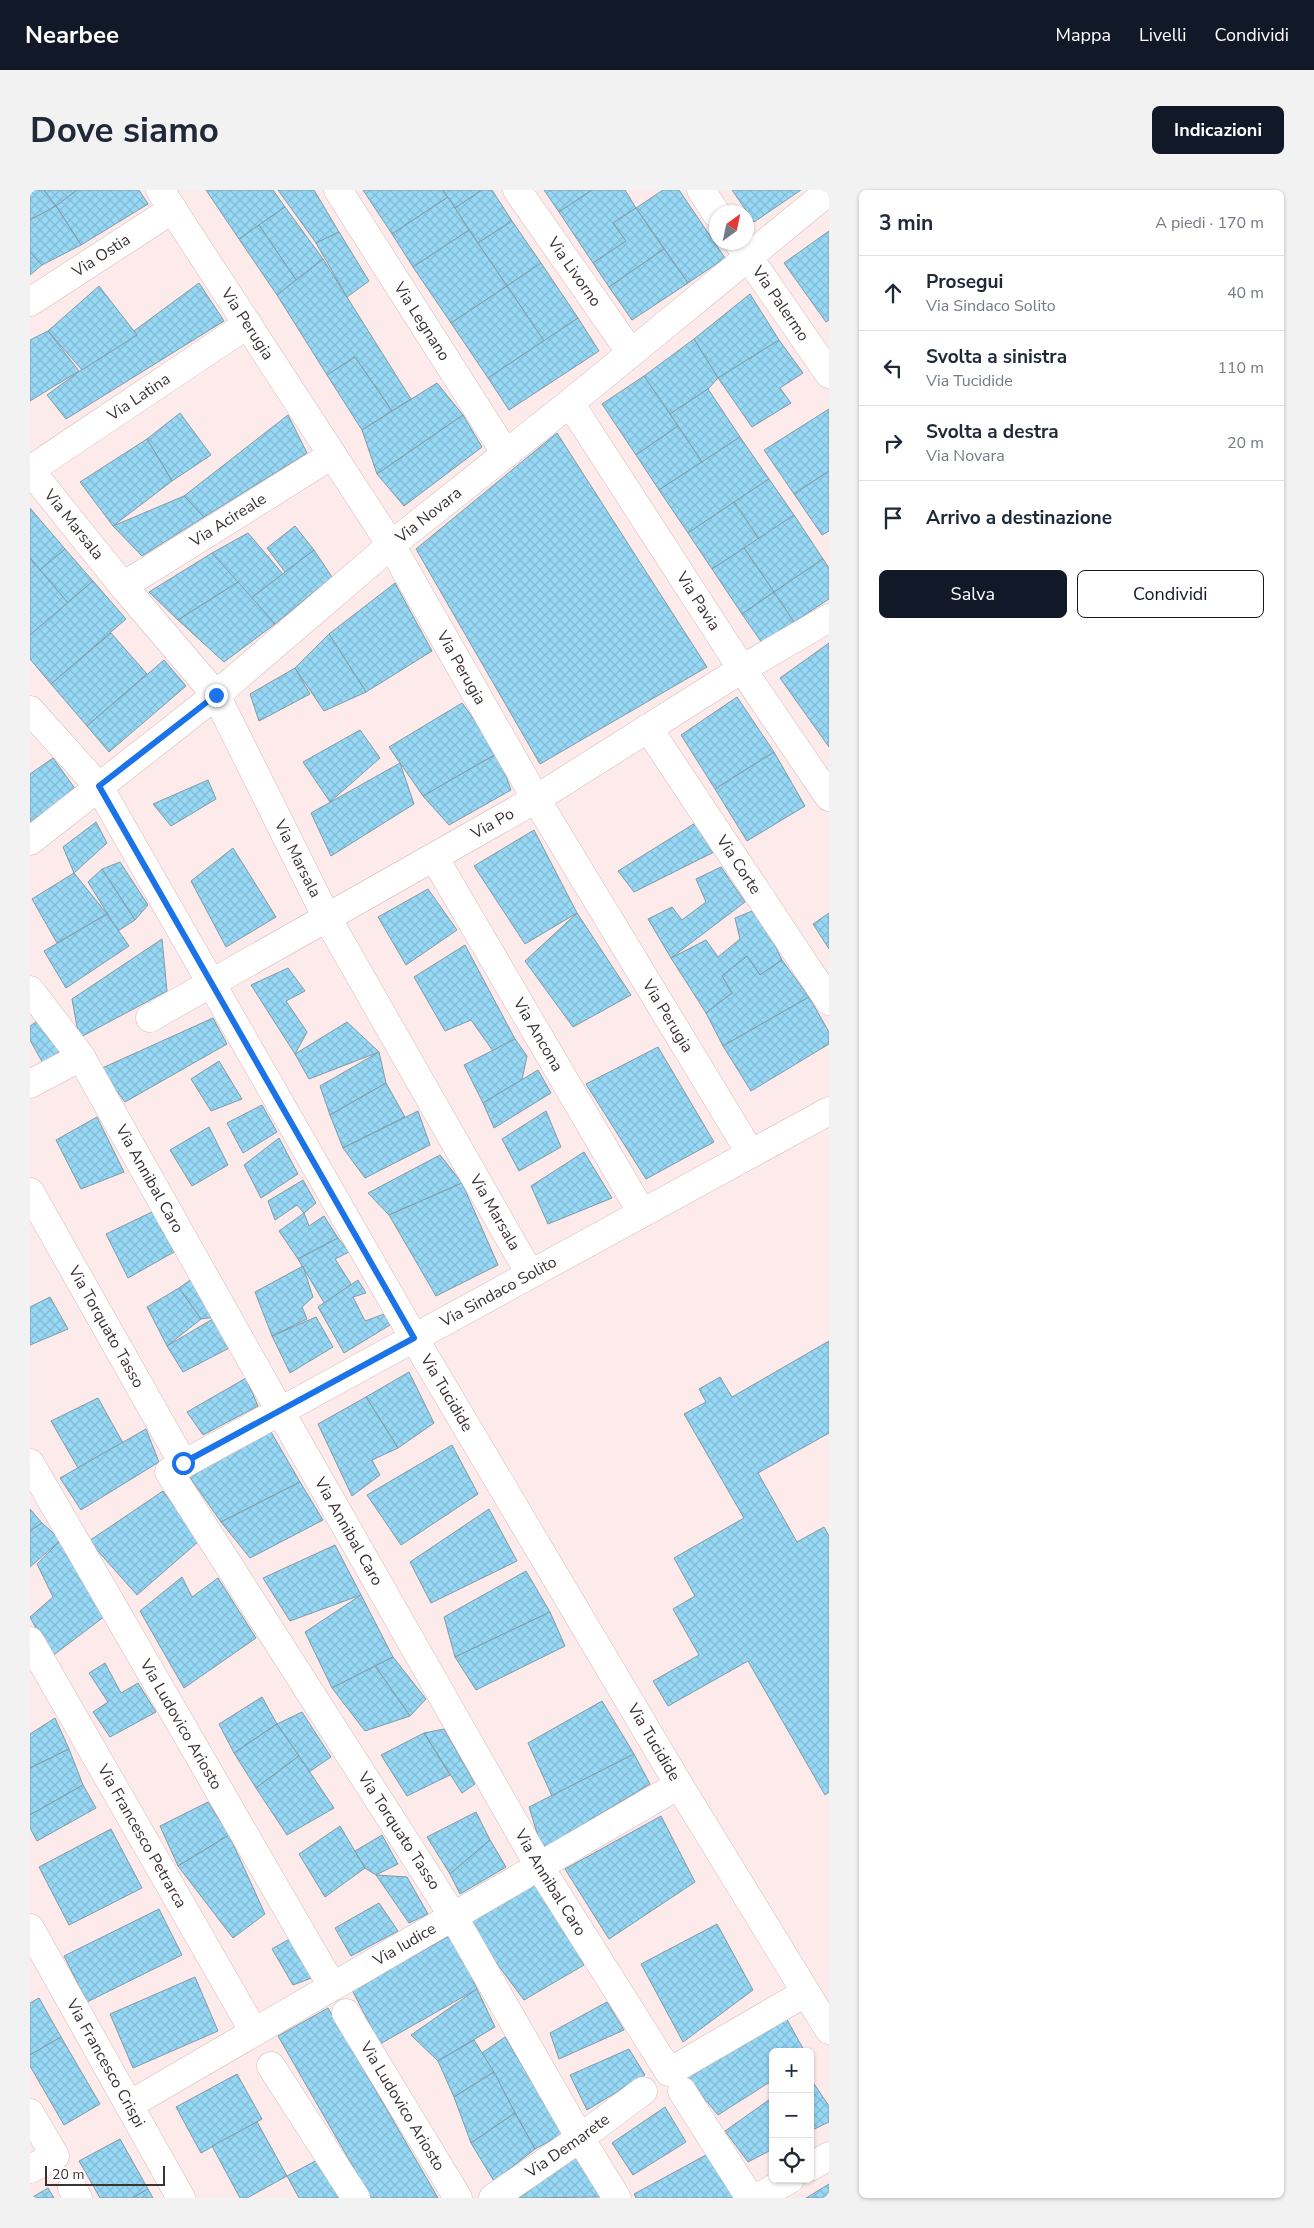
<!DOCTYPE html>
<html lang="it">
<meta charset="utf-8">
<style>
:root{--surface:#fff;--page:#f2f2f3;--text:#1f2937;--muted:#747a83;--line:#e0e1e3;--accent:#111827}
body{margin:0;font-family:"Nunito Sans",sans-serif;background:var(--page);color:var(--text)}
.controls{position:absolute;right:15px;bottom:15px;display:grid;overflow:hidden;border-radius:8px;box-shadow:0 1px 4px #0004}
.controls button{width:45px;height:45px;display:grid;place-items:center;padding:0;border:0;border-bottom:1px solid var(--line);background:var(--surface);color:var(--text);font:25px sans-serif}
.compass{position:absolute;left:679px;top:15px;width:45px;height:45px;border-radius:50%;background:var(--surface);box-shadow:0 1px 4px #0004;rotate:33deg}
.scale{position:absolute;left:15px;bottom:12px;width:120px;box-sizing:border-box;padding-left:5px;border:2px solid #3d3132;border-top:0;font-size:14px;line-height:18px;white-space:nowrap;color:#3d3132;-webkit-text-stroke:4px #fff;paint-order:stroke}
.stop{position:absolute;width:15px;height:15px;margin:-11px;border:4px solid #1a73e8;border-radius:50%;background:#fff}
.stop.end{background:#1a73e8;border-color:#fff;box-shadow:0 1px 5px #0008}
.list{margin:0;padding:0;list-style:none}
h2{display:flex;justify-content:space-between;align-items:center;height:65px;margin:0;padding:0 20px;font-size:21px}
h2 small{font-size:16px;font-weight:400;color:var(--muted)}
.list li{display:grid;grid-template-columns:32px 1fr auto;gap:15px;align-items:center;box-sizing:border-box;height:75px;padding:0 20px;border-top:1px solid var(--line)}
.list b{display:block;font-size:19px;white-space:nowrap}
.list p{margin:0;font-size:16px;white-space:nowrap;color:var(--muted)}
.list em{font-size:16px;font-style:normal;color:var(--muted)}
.actions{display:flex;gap:10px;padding:15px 20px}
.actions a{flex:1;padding:11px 0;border:1px solid var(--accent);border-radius:8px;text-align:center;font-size:18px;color:var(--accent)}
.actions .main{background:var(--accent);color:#fff}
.icon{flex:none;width:28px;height:28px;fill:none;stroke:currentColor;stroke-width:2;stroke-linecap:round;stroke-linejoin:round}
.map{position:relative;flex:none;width:799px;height:2008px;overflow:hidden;border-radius:8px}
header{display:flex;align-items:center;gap:30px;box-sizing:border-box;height:70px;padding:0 25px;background:var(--accent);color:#fff}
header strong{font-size:24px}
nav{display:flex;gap:28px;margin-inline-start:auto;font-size:18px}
.intro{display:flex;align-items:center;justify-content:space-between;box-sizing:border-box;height:120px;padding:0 30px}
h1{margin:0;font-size:35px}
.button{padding:12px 22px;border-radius:8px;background:var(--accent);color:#fff;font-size:18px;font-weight:700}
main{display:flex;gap:30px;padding:0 30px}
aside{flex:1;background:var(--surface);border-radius:8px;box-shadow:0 1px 4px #0004}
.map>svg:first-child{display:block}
.building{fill:url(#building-cross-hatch);stroke:#819ba7}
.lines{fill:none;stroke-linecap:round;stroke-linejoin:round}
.minor-casing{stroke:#d6b9bc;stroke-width:29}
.minor{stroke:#fff;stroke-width:28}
.route{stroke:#1a73e8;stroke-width:6}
.labels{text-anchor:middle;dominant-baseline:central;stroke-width:4;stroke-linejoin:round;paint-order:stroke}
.street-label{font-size:16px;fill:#3d3132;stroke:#fff}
</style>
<header>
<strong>Nearbee</strong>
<nav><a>Mappa</a><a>Livelli</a><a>Condividi</a></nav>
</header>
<div class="intro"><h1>Dove siamo</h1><a class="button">Indicazioni</a></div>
<main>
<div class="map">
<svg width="799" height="2008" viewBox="0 0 799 2008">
<defs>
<pattern id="building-cross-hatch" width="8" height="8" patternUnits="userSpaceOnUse" patternTransform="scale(1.25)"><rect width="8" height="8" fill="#96d8f5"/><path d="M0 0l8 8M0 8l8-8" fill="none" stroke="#82bad2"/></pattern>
</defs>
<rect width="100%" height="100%" fill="#fdebec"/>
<g class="building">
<polygon points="0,0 14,0 26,16 0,30"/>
<polygon points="14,0 47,0 26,16"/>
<polygon points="47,0 109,0 118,14 51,55 26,16"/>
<polygon points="176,0 243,0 255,17 209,49"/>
<polygon points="248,0 284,0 309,42 286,53"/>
<polygon points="333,0 413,0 418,7 362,44"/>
<polygon points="413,0 452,0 425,18"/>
<polygon points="452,0 462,0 482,31 448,53 425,18"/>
<polygon points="514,0 562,0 529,22"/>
<polygon points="562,0 595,0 606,18 583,33 596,51 563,73 529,22"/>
<polygon points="633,0 649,0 695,68 658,93 606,18"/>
<polygon points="702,0 771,0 724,32"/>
<polygon points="418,7 439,40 383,77 362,44"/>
<polygon points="26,16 51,55 12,75 0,62 0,30"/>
<polygon points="255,17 293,69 266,90 229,35"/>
<polygon points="606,18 634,59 579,97 563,73 596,51 583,33"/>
<polygon points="482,31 511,73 477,96 448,53"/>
<polygon points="229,35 266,90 247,105 209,49"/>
<polygon points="439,40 477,96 421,133 383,77"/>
<polygon points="799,41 799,130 796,132 754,73"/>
<polygon points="309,42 339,91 317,107 286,53"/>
<polygon points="634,59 658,93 602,130 579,97"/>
<polygon points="0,62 12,75 0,85"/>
<polygon points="293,69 381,209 362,221 325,167 297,185 247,105"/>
<polygon points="511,73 548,128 514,151 477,96"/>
<polygon points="169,93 194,131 36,229 17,205"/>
<polygon points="69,96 107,145 52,180 18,141"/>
<polygon points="477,96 514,151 458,188 421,133"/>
<polygon points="720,104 749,150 688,188 664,149"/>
<polygon points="548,128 569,161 479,220 458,188"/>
<polygon points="18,141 49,181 0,211 0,150"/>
<polygon points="664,149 688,188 678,199 640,224 614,186"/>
<polygon points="749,150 773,183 750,198 761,213 722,237 688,188"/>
<polygon points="325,167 362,221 332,240 297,185"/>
<polygon points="614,186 648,236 606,265 572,214"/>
<polygon points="407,193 433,225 347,284 332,240"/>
<polygon points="678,199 710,247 672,272 640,224"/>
<polygon points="799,219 799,281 764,304 734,260"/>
<polygon points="150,223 181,265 142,291 117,249"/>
<polygon points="258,225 277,263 174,327 154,306"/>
<polygon points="433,225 452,257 374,316 347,284"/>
<polygon points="648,236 672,272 629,300 606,265"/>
<polygon points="527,243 677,477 510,574 386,359"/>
<polygon points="710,247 739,289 658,343 629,300"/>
<polygon points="117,249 142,291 83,336 50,292"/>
<polygon points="799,281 799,341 792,345 764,304"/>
<polygon points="739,289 764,325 729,349 704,312"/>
<polygon points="154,306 174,327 112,366 83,336"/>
<polygon points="704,312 729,349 682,379 658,343"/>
<polygon points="0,318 35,359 10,380 0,368"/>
<polygon points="764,325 793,369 744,402 714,358"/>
<polygon points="265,336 284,360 255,382 237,358"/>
<polygon points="218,343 253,384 220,409 182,363"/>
<polygon points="714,358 744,402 712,424 682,379"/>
<polygon points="35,359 63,391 38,413 10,380"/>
<polygon points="284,360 302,387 245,434 220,409"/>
<polygon points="182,363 208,392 148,430 119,402"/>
<polygon points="0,368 38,413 0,445"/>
<polygon points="793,369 799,378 799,409 764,432 744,402"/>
<polygon points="63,391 96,429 21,494 0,469 0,445"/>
<polygon points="208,392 245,434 194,472 148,430"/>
<polygon points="365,393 402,461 336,502 299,444"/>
<polygon points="744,402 764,432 732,453 712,424"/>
<polygon points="81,443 117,484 57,536 21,494"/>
<polygon points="299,444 336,502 294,521 265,478"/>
<polygon points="799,453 799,557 750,488"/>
<polygon points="134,470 156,496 79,562 57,536"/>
<polygon points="265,478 280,504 229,531 220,504"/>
<polygon points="707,507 744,562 685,599 651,545"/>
<polygon points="432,513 468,563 393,606 359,557"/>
<polygon points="330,540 350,568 300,612 273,572"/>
<polygon points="744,562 775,616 717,651 685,599"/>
<polygon points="468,563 481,600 419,635 393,606"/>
<polygon points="23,568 46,600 0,632 0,584"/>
<polygon points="370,573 384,614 301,666 281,623"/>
<polygon points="178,590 186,609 141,636 123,614"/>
<polygon points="670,630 688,660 604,702 588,681"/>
<polygon points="66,632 77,653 44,683 33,657"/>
<polygon points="504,640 547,723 495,754 444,676"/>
<polygon points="203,658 246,727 196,757 161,691"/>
<polygon points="90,672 118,715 105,730 72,679"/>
<polygon points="691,677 715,712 641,768 618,729 642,717 652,730 676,712 666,689"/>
<polygon points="72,679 105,730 88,741 58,692"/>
<polygon points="44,683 77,724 27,753 2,709"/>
<polygon points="398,699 427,740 376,775 348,727"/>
<polygon points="727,719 752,770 730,785 717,766 692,786 702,803 676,823 641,768 676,750 688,767 710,749 705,728"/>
<polygon points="547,723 601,805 543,837 495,771"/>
<polygon points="799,723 799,759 783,734"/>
<polygon points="77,724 99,756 36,798 14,761"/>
<polygon points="132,749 137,801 49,848 42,809"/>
<polygon points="435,755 485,849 463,861 441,830 415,841 384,787"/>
<polygon points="717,766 730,785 752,770 779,807 693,856 676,823 702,803 692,786"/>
<polygon points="258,778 275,801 256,811 277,842 265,864 221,795"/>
<polygon points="779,807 799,842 799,854 721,901 693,856"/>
<polygon points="12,828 38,864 15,877 0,850 0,836"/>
<polygon points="183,828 197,854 95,912 70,879"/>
<polygon points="317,832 349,862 279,889 265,864"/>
<polygon points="485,849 497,866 492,890 453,913 434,875"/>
<polygon points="628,857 684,952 616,989 556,894"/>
<polygon points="349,862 356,893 300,925 290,896"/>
<polygon points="189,871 212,909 181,921 161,889"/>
<polygon points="508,880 521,903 464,938 453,913"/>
<polygon points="356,893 375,927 313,958 300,925"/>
<polygon points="232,915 247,942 213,963 197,933"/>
<polygon points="388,921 400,955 335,988 313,958"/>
<polygon points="516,921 531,957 489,981 472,949"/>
<polygon points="67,927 94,982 51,999 26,950"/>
<polygon points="179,937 198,975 162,996 140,960"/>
<polygon points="249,948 268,984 231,1008 214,975"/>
<polygon points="554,962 582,1008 518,1034 501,996"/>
<polygon points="410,965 432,993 359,1025 338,1003"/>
<polygon points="273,990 286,1013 274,1023 267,1015 245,1030 238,1011"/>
<polygon points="432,993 468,1075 406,1106 359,1025"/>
<polygon points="124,1021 144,1062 98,1088 76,1044"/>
<polygon points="274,1023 279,1036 294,1026 308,1048 268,1069 249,1041"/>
<polygon points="308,1048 319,1062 305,1069 321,1094 296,1116 268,1069"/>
<polygon points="273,1076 283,1107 272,1117 277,1129 242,1146 225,1102"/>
<polygon points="163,1088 186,1127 171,1129 149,1098"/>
<polygon points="328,1090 336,1103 323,1107 335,1131 354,1124 360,1135 314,1163 288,1117"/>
<polygon points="149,1098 171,1129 137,1156 117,1117"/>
<polygon points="20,1107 38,1139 0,1155 0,1117"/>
<polygon points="186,1127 203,1156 153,1182 137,1156"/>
<polygon points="286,1127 303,1157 260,1183 242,1146"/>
<polygon points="799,1151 799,1243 728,1283 767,1352 794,1337 799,1346 799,1602 795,1605 718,1471 638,1516 623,1491 669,1465 643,1419 665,1406 644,1368 714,1328 654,1224 676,1212 669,1199 690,1187 702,1207"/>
<polygon points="379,1182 404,1233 368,1258 336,1207"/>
<polygon points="216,1188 228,1216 173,1245 157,1222"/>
<polygon points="336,1207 368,1258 342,1270 350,1285 322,1306 288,1234"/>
<polygon points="68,1208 93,1253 48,1278 21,1231"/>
<polygon points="116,1239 129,1272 51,1320 30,1288"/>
<polygon points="241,1242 270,1292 191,1332 159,1286"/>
<polygon points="422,1255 448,1304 371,1355 337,1305"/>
<polygon points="270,1292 293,1330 220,1368 191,1332"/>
<polygon points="133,1301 169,1351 107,1405 59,1351"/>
<polygon points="0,1319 12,1333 0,1341"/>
<polygon points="459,1319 487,1371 401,1413 380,1372"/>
<polygon points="12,1333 31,1350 0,1377 0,1341"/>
<polygon points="31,1350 75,1426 21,1467 0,1427 23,1407 7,1374"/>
<polygon points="305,1355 331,1405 260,1431 233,1388"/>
<polygon points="496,1381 520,1422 425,1467 414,1427"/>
<polygon points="152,1387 162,1407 188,1388 226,1448 154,1498 110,1421"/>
<polygon points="331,1405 363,1467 302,1498 275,1442"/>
<polygon points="520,1422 535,1456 446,1500 425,1467"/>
<polygon points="363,1467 396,1509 380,1526 345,1476"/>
<polygon points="75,1473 91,1503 108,1493 126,1522 80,1547 63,1522 78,1512 59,1483"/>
<polygon points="345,1476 380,1526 335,1541 302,1498"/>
<polygon points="232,1507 247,1534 204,1563 189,1534"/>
<polygon points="572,1511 604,1564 522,1606 498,1553"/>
<polygon points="272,1522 301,1567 279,1582 247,1534"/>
<polygon points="25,1528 39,1559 0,1578 0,1544"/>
<polygon points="247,1534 269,1566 226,1598 204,1563"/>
<polygon points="414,1539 445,1594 432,1603 394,1543"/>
<polygon points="394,1543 420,1585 377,1606 351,1565"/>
<polygon points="39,1559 53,1595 0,1625 0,1578"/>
<polygon points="604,1564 620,1594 512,1659 499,1617"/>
<polygon points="269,1566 304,1618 257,1645 226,1598"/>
<polygon points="53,1595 66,1618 7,1651 0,1638 0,1625"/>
<polygon points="178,1612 199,1645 148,1676 130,1636"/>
<polygon points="446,1622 460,1650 420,1684 397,1647"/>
<polygon points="631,1626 665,1692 579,1749 535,1679"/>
<polygon points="310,1636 335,1678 295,1707 269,1664"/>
<polygon points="81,1639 112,1698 39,1735 9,1677"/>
<polygon points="199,1645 235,1724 203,1748 148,1676"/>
<polygon points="352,1645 368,1674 346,1685 335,1678 325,1661"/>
<polygon points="460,1650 476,1677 430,1704 420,1684"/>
<polygon points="346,1685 377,1687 398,1724 379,1733"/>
<polygon points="508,1686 554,1775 494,1810 435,1731"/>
<polygon points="349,1713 368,1741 321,1766 305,1738"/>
<polygon points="129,1719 152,1765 57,1812 34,1766"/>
<polygon points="687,1734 723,1800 653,1852 611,1774"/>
<polygon points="423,1744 447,1799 350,1854 322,1800"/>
<polygon points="263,1747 284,1787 263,1795 242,1759"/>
<polygon points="165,1787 188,1841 103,1878 80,1824"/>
<polygon points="447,1799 465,1837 408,1871 381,1845"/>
<polygon points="9,1808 31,1847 0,1865 0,1813"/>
<polygon points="577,1812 594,1840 529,1869 520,1843"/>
<polygon points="298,1818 408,2008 341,2008 248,1846"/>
<polygon points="755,1826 775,1862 743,1862 743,1890 688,1925 655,1885"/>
<polygon points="31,1847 70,1914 34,1935 0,1876 0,1865"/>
<polygon points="475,1847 533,1944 505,1959 452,1863"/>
<polygon points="444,1850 464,1882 424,1907 408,1871"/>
<polygon points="599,1859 615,1885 557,1920 540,1885"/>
<polygon points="464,1882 485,1923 441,1953 424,1907"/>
<polygon points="207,1884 232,1929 171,1963 146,1917"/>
<polygon points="780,1888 799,1916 799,1932 780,1941"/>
<polygon points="743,1907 743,1959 718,1972 695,1941"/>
<polygon points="635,1917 656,1952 603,1985 582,1953"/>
<polygon points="485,1923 505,1959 464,1991 441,1953"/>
<polygon points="227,1932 257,1986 217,2008 210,2008 182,1956"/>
<polygon points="90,1949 118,1999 102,2008 70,2008 49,1971"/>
<polygon points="545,1964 571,2007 489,2008"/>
<polygon points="676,1965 707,2008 606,2008 604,2004"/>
<polygon points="293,1967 316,2008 269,2008 257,1986"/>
<polygon points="799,1994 799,2008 776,2008"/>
<polygon points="18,1998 24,2008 1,2008"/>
<polygon points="118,1999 123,2008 102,2008"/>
</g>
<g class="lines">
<g class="minor-casing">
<g id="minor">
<path id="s1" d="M 130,0 L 361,355 L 506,609 L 721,964"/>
<path id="s2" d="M 308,0 L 476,264"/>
<path id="s3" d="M 487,0 L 601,163"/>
<polyline points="671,0 686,23"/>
<path id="s4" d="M 708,52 L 799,184"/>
<path id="s5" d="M 0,112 L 143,19"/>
<path id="s6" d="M 540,213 L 712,479 L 799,607"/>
<path id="s7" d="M 0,280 L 93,396 L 186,505 L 297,728 L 500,1084"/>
<path id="s8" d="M 0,280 L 218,134"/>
<path id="s9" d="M 93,396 L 302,265"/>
<path id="s10" d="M 0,520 L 69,597 L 384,1148 L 649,1595 L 799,1840"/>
<path id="s11" d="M 618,538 L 799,811"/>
<path id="s12" d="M 0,651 L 186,505 L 361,355 L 540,213 L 799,1"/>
<path id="s13" d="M 404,667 L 612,1023"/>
<path id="s14" d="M 0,800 L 51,867 L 250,1221 L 509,1676 L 639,1882 L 775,1803"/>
<path id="s15" d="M 120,828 L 506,609 L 712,479 L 799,428"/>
<polyline points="0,894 51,867"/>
<path id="s16" d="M 0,1002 L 153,1273"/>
<path id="s17" d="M 0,1273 L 302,1796"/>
<path id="s18" d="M 0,1451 L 224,1842"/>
<path id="s19" d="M 0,1738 L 151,2008"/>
<path id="s20" d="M 316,1823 L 428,2008"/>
<polyline points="241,1876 326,2008"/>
<polyline points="652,1901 720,2008"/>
<path id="s21" d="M 99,1915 L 649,1595"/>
<polyline points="0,1923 25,1966 0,1979"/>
<polyline points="780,1977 799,1966"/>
<polyline points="42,1998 48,2008"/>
<path id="s22" d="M 463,2008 L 550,1948 L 613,1901"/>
<path id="s23" d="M 587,2008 L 550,1948 L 423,1726 L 139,1282 L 799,921"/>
<polyline points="727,2008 760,1989"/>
</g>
</g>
<use href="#minor" class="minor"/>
</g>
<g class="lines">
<polyline class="route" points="153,1273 384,1148 69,596 186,505"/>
</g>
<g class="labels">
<g class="street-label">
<text stroke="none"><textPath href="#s5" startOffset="85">Via Ostia</textPath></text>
<text stroke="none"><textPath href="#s3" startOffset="100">Via Livorno</textPath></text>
<text stroke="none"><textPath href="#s4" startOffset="75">Via Palermo</textPath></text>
<text stroke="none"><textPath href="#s2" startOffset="156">Via Legnano</textPath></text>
<text stroke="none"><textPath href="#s1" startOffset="160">Via Perugia</textPath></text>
<text stroke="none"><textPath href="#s8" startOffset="131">Via Latina</textPath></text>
<text stroke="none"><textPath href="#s12" startOffset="515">Via Novara</textPath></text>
<text stroke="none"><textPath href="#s9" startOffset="124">Via Acireale</textPath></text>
<text stroke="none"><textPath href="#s7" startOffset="70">Via Marsala</textPath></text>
<text stroke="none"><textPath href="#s6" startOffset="236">Via Pavia</textPath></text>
<text stroke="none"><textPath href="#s1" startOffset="565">Via Perugia</textPath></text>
<text stroke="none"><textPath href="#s15" startOffset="394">Via Po</textPath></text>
<text stroke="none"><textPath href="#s7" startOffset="475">Via Marsala</textPath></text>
<text stroke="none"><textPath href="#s11" startOffset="164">Via Corte</textPath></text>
<text stroke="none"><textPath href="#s1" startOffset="970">Via Perugia</textPath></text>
<text stroke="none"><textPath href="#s13" startOffset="206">Via Ancona</textPath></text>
<text stroke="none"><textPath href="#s14" startOffset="224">Via Annibal Caro</textPath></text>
<text stroke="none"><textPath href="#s7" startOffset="880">Via Marsala</textPath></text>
<text stroke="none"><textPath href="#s23" startOffset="1229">Via Sindaco Solito</textPath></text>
<text stroke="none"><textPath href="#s16" startOffset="155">Via Torquato Tasso</textPath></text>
<text stroke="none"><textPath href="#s10" startOffset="802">Via Tucidide</textPath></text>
<text stroke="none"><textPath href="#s14" startOffset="629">Via Annibal Caro</textPath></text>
<text stroke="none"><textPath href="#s17" startOffset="302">Via Ludovico Ariosto</textPath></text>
<text stroke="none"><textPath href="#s10" startOffset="1208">Via Tucidide</textPath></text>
<text transform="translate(369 1641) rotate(57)">Via Torquato Tasso</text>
<text stroke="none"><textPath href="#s18" startOffset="225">Via Francesco Petrarca</textPath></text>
<text stroke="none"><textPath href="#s14" startOffset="1034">Via Annibal Caro</textPath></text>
<text stroke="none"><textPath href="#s21" startOffset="319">Via Iudice</textPath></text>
<text stroke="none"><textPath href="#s19" startOffset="155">Via Francesco Crispi</textPath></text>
<text stroke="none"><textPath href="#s20" startOffset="109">Via Ludovico Ariosto</textPath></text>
<text stroke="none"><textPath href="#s22" startOffset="91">Via Demarete</textPath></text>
</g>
</g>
</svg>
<div class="controls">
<button>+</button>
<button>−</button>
<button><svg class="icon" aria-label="locate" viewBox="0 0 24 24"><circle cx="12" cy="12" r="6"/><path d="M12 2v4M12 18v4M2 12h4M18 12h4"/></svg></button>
</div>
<svg class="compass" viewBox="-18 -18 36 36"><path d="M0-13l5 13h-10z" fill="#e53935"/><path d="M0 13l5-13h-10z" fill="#747a83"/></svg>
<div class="scale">20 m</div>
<div class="stop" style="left:153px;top:1273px"></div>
<div class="stop end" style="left:186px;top:505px"></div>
</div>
<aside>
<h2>3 min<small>A piedi · 170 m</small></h2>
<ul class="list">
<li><svg class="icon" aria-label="ahead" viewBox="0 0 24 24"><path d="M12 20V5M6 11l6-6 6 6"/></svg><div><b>Prosegui</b><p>Via Sindaco Solito</p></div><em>40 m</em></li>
<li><svg class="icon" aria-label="left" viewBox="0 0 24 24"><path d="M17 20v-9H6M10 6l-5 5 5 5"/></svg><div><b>Svolta a sinistra</b><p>Via Tucidide</p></div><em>110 m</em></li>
<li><svg class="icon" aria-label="right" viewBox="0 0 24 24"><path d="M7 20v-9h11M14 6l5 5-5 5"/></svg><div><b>Svolta a destra</b><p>Via Novara</p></div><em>20 m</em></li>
<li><svg class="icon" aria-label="arrive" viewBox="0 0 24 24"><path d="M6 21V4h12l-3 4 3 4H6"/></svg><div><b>Arrivo a destinazione</b></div></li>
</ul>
<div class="actions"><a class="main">Salva</a><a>Condividi</a></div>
</aside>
</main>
